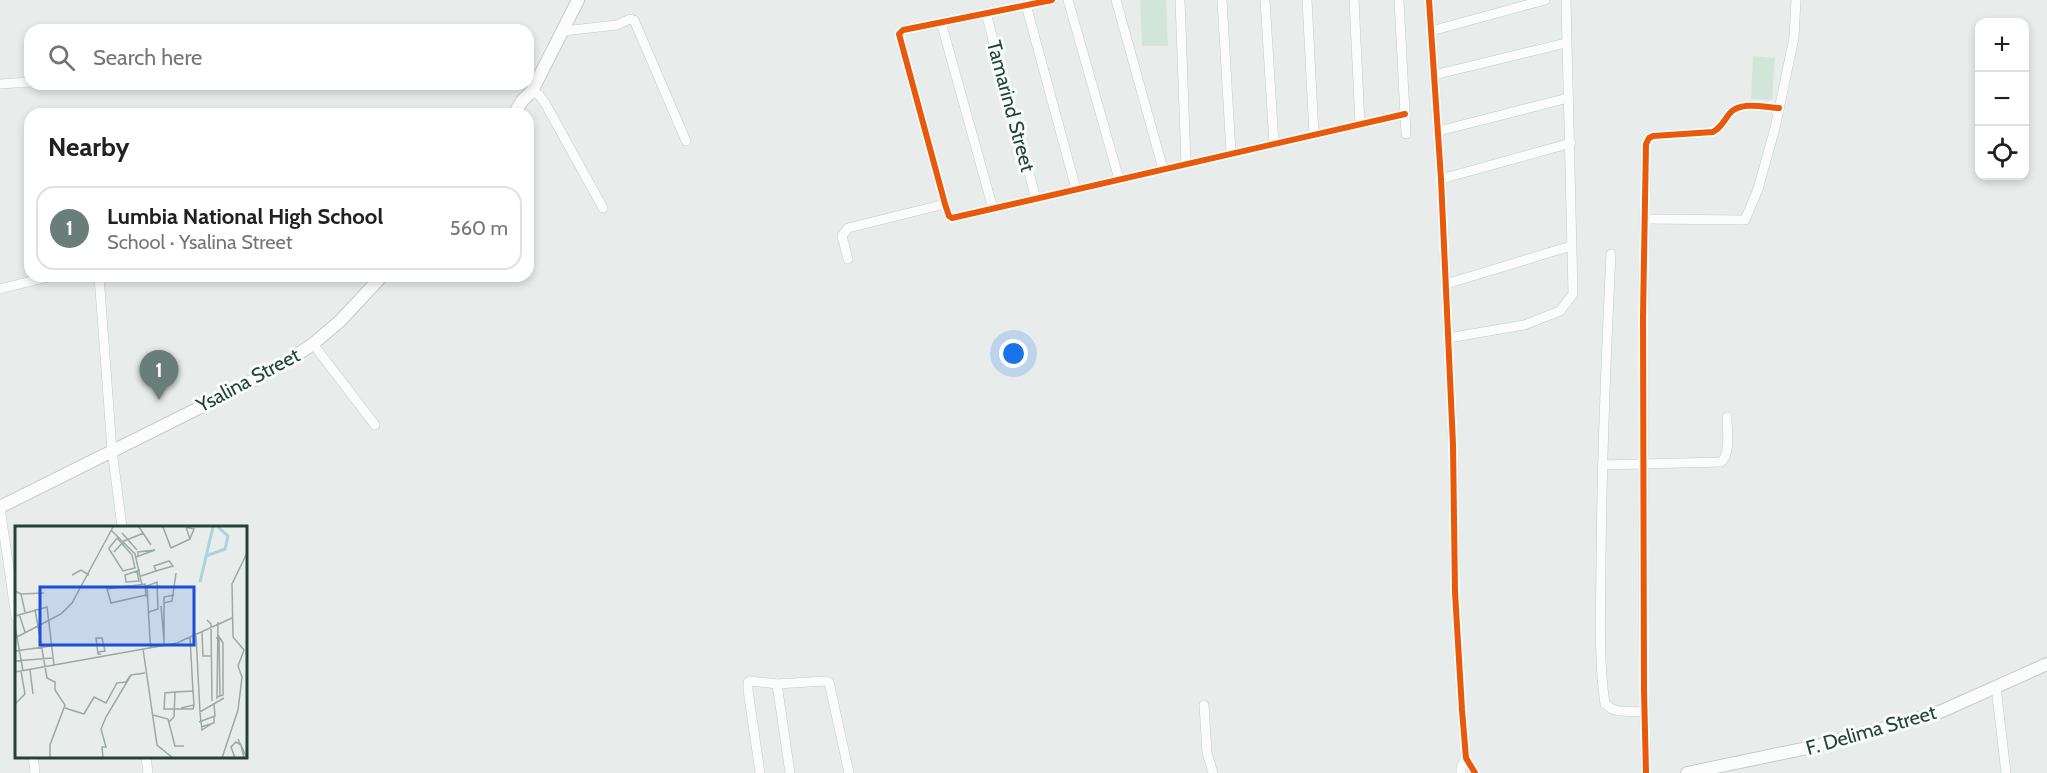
<!DOCTYPE html>
<meta charset="utf-8">
<style>
:root{--surface:#fff;--page:#f6f6f6;--text:#202124;--muted:#757577;--line:#e0e0e0;--accent:#697e78}
body{margin:0;font-family:Cabin,sans-serif;background:var(--page);color:var(--text)}
.controls{position:absolute;right:18px;top:18px;display:grid;overflow:hidden;border-radius:12px;box-shadow:0 3px 9px #0003}
.controls button{width:54px;height:54px;display:grid;place-items:center;padding:0;border:0;border-bottom:2px solid var(--line);background:var(--surface);color:var(--text);font:30px sans-serif}
.you{position:absolute;left:1014px;top:354px;width:21px;height:21px;margin:-15px;border:4px solid #fff;border-radius:50%;background:#1a73e8;box-shadow:0 0 0 9px #1a73e833}
.badge{display:grid;place-items:center;width:39px;height:39px;border-radius:50%;background:var(--accent);color:#fff;font-size:20px;font-weight:700}
.pin{position:absolute;translate:-50% -50px;filter:drop-shadow(0 2px 3px #0008)}
.pin::after{content:'';position:absolute;top:32px;width:21px;height:18px;background:inherit;clip-path:polygon(0 0,100% 0,50% 100%)}
.list{margin:0;padding:0;list-style:none}
h2{display:flex;justify-content:space-between;align-items:center;height:78px;margin:0;padding:0 24px;font-size:26px}
h2 small{font-size:20px;font-weight:400;color:var(--muted)}
.list li{display:grid;grid-template-columns:39px 1fr auto;gap:18px;align-items:center;box-sizing:border-box;height:84px;margin:0 12px 12px;padding:0 12px;border:2px solid var(--line);border-radius:18px}
.list b{display:block;font-size:22px;white-space:nowrap}
.list p{margin:0;font-size:20px;white-space:nowrap;color:var(--muted)}
.list em{font-size:20px;font-style:normal;color:var(--muted)}
.icon{flex:none;width:33px;height:33px;fill:none;stroke:currentColor;stroke-width:2;stroke-linecap:round;stroke-linejoin:round}
.map{position:relative;flex:none;width:2047px;height:773px;overflow:hidden}
.search{position:absolute;background:var(--surface);box-shadow:0 3px 9px #0003;left:24px;top:24px;width:510px;height:66px;display:flex;align-items:center;gap:15px;box-sizing:border-box;padding:0 21px;border-radius:18px;color:var(--muted);font-size:22px}
.panel{position:absolute;background:var(--surface);box-shadow:0 3px 9px #0003;left:24px;top:108px;width:510px;height:174px;border-radius:18px}
.map>svg:first-child{display:block}
.green{fill:#d1e6d8}
.lines{fill:none;stroke-linecap:round;stroke-linejoin:round}
.minor-casing{stroke:#c5cac8;stroke-width:10}
.tertiary-casing{stroke:#c5cac8;stroke-width:14}
.minor{stroke:#fcfcfc;stroke-width:9}
.tertiary{stroke:#fcfcfc;stroke-width:12}
.cycleway-casing{stroke:#f7fbf9;stroke-width:10}
.cycleway{stroke:#e8590c;stroke-width:6}
.labels{text-anchor:middle;dominant-baseline:central;stroke-width:6;stroke-linejoin:round;paint-order:stroke}
.street-label{font-size:20px;fill:#24423a;stroke:#f7fbf9}
.inset-river{fill:none;stroke:#a9d4db;stroke-width:3}
.inset-road{fill:none;stroke:#9aa9a4;stroke-width:1.5}
.view{fill:#1d4ed8;fill-opacity:0.15;stroke:#1d4ed8;stroke-width:3}
.inset-edge{fill:none;stroke:#24423a;stroke-width:3}
</style>
<div class="map">
<svg width="2047" height="773" viewBox="0 0 2047 773">
<rect width="100%" height="100%" fill="#e8edeb"/>
<g class="green">
<polygon points="1140,0 1166,0 1168,46 1142,46"/>
<polygon points="1753,56 1775,58 1772,100 1751,99"/>
</g>
<g class="lines">
<g class="minor-casing">
<g id="minor">
<polyline points="1052,0 903,30 899,34 945,204 949,216 952,218 1405,114"/>
<polyline points="1068,0 1119,179"/>
<polyline points="1116,0 1163,169"/>
<polyline points="1180,0 1186,164"/>
<polyline points="1222,0 1231,153"/>
<polyline points="1265,0 1274,144"/>
<polyline points="1307,0 1314,135"/>
<polyline points="1354,0 1360,124"/>
<polyline points="1399,0 1406,134"/>
<polyline points="1429,0 1441,179 1453,445 1455,592 1462,710 1466,758 1475,773"/>
<polyline points="1026,5 1076,189"/>
<polyline points="986,13 1036,199"/>
<polyline points="941,22 993,209"/>
<polyline points="563,31 617,25 630,19 634,20 686,141"/>
<polyline points="1431,31 1545,0"/>
<polyline points="1434,75 1566,43"/>
<polyline points="0,84 30,82"/>
<polyline points="532,91 539,95 545,103 603,208"/>
<polyline points="1439,131 1568,98"/>
<polyline points="1441,179 1571,143"/>
<polyline points="1645,219 1745,220 1758,189 1775,128 1794,38 1796,0"/>
<path d="M 1611,254 C 1606,355 1602,456 1601,557 C 1601,605 1598,656 1605,704 L 1612,709 L 1619,711 L 1644,712"/>
<polyline points="848,259 842,236 848,228 945,204"/>
<polyline points="99,276 112,450 122,527"/>
<polyline points="1446,284 1571,246"/>
<polyline points="0,289 52,276"/>
<polyline points="1448,338 1524,325 1560,311 1573,294 1566,0"/>
<polyline points="313,344 375,425"/>
<path d="M 1602,465 L 1721,462 C 1731,453 1727,430 1727,417"/>
<polyline points="0,507 16,617"/>
<polyline points="777,684 790,773"/>
<polyline points="1996,687 2006,773"/>
<polyline points="1204,705 1207,753 1213,773"/>
<polyline points="33,756 35,773"/>
<polyline points="146,756 148,773"/>
<polyline points="760,773 748,690 748,682 750,681 777,684 825,681 829,682 849,773"/>
<polyline points="1461,773 1461,767 1466,758"/>
<path d="M 1646,773 L 1644,690 L 1643,317 L 1646,144 L 1649,138 L 1653,136 L 1713,132 C 1722,127 1724,120 1730,113 C 1741,101 1763,107 1779,108"/>
</g>
</g>
<g class="tertiary-casing">
<g id="tertiary">
<polyline points="514,114 522,101 532,91 578,0"/>
<polyline points="0,507 243,386 286,362 313,344 340,321 382,276"/>
<polyline points="1687,773 1817,746 1903,723 1942,711 2047,664"/>
</g>
</g>
<use href="#minor" class="minor"/>
<use href="#tertiary" class="tertiary"/>
<g class="cycleway-casing">
<g id="cycleway">
<polyline points="1052,0 903,30 899,34 945,204 949,216 952,218 1405,114"/>
<polyline points="1429,0 1441,179 1453,445 1455,592 1462,710 1466,758 1475,773"/>
<path d="M 1646,773 L 1644,690 L 1643,317 L 1646,144 L 1649,138 L 1653,136 L 1713,132 C 1722,127 1724,120 1730,113 C 1741,101 1763,107 1779,108"/>
</g>
</g>
<use href="#cycleway" class="cycleway"/>
</g>
<g class="labels">
<g class="street-label">
<text transform="translate(1011 106) rotate(75)">Tamarind Street</text>
<text transform="translate(248 380) rotate(-28)">Ysalina Street</text>
<text transform="translate(1871 730) rotate(-16)">F. Delima Street</text>
</g>
</g>
<g transform="translate(15 526)">
<rect width="232" height="232" fill="#e8edeb"/>
<path class="inset-river" d="M 191,30 L 210,23 L 213,10 L 203,1M 185,56 L 198,1"/>
<path class="inset-road" d="M 124,1 L 136,19M 148,1 L 156,22 L 175,13 L 171,1M 171,1 L 179,3 L 175,13M 96,4 L 120,28 L 127,59M 107,7 L 122,24M 102,12 L 117,29 L 120,42 L 108,45 L 94,23 L 94,22 L 103,11M 99,26 L 109,15 L 129,7M 121,31 L 140,24 L 123,26 L 123,30M 122,45 L 124,55 L 111,56 L 110,49 L 125,44M 57,49 L 66,44 L 74,49M 126,50 L 141,45 L 158,40 L 154,35 L 139,40 L 141,45M 0,65 L 6,68 L 10,86M 6,68 L 29,67M 131,69 L 96,77 L 92,63 L 130,58 L 130,59 L 131,71M 149,77 L 157,75 L 161,47M 146,80 L 149,114M 20,83 L 32,152 L 40,156 L 40,164 L 50,179 L 35,219 L 35,232M 134,86 L 143,83 L 142,56 L 132,60 L 135,114 L 136,121M 4,88 L 10,106M 0,90 L 32,81 L 39,139M 192,94 L 196,98 L 197,175M 0,100 L 8,145M 187,106 L 188,130 L 197,130M 181,110 L 185,186 L 209,172M 0,112 L 46,88 L 57,77 L 98,1M 201,112 L 204,112 L 205,171M 149,119 L 149,71 L 159,69M 128,123 L 142,219 L 158,232M 0,125 L 36,120M 83,126 L 90,125 L 87,112 L 81,112 L 83,128 L 86,128M 0,135 L 37,132M 15,144 L 18,168M 0,146 L 162,117 L 217,92M 160,166 L 150,167 L 149,183 L 178,183 L 179,179M 202,171 L 208,169 L 208,117 L 203,109M 202,173 L 203,96M 0,178 L 10,168 L 6,145M 50,182 L 69,188 L 79,171 L 91,177 L 102,157 L 111,156 L 115,150M 166,182 L 179,179 L 178,165M 185,187 L 187,204 L 196,198M 138,189 L 153,193 L 160,220 L 169,220M 154,196 L 159,191 L 160,166 L 178,165 L 175,112M 184,196 L 200,190 L 199,178M 186,201 L 199,197 L 199,191M 223,213 L 232,232M 88,232 L 87,221 L 91,221 L 86,203 L 91,191 L 116,149 L 130,147M 207,232 L 223,184 L 227,151 L 223,140 L 229,124 L 218,111 L 217,58 L 232,27M 220,232 L 216,221 L 221,216 L 226,219 L 229,232"/>
<path class="view" d="M 25,61 L 179,61 L 179,119 L 25,119 Z"/>
<rect width="232" height="232" class="inset-edge"/>
</g>
</svg>
<div class="controls">
<button>+</button>
<button>−</button>
<button><svg class="icon" aria-label="locate" viewBox="0 0 24 24"><circle cx="12" cy="12" r="6"/><path d="M12 2v4M12 18v4M2 12h4M18 12h4"/></svg></button>
</div>
<div class="you"></div>
<div class="pin badge" style="left:159px;top:400px">1</div>
<div class="search"><svg class="icon" aria-label="search" viewBox="0 0 24 24"><circle cx="10" cy="10" r="6"/><path d="M15 15l6 6"/></svg>Search here</div>
<section class="panel">
<h2>Nearby<small></small></h2>
<ul class="list">
<li><span class="badge">1</span><div><b>Lumbia National High School</b><p>School · Ysalina Street</p></div><em>560 m</em></li>
</ul>
</section>
</div>
